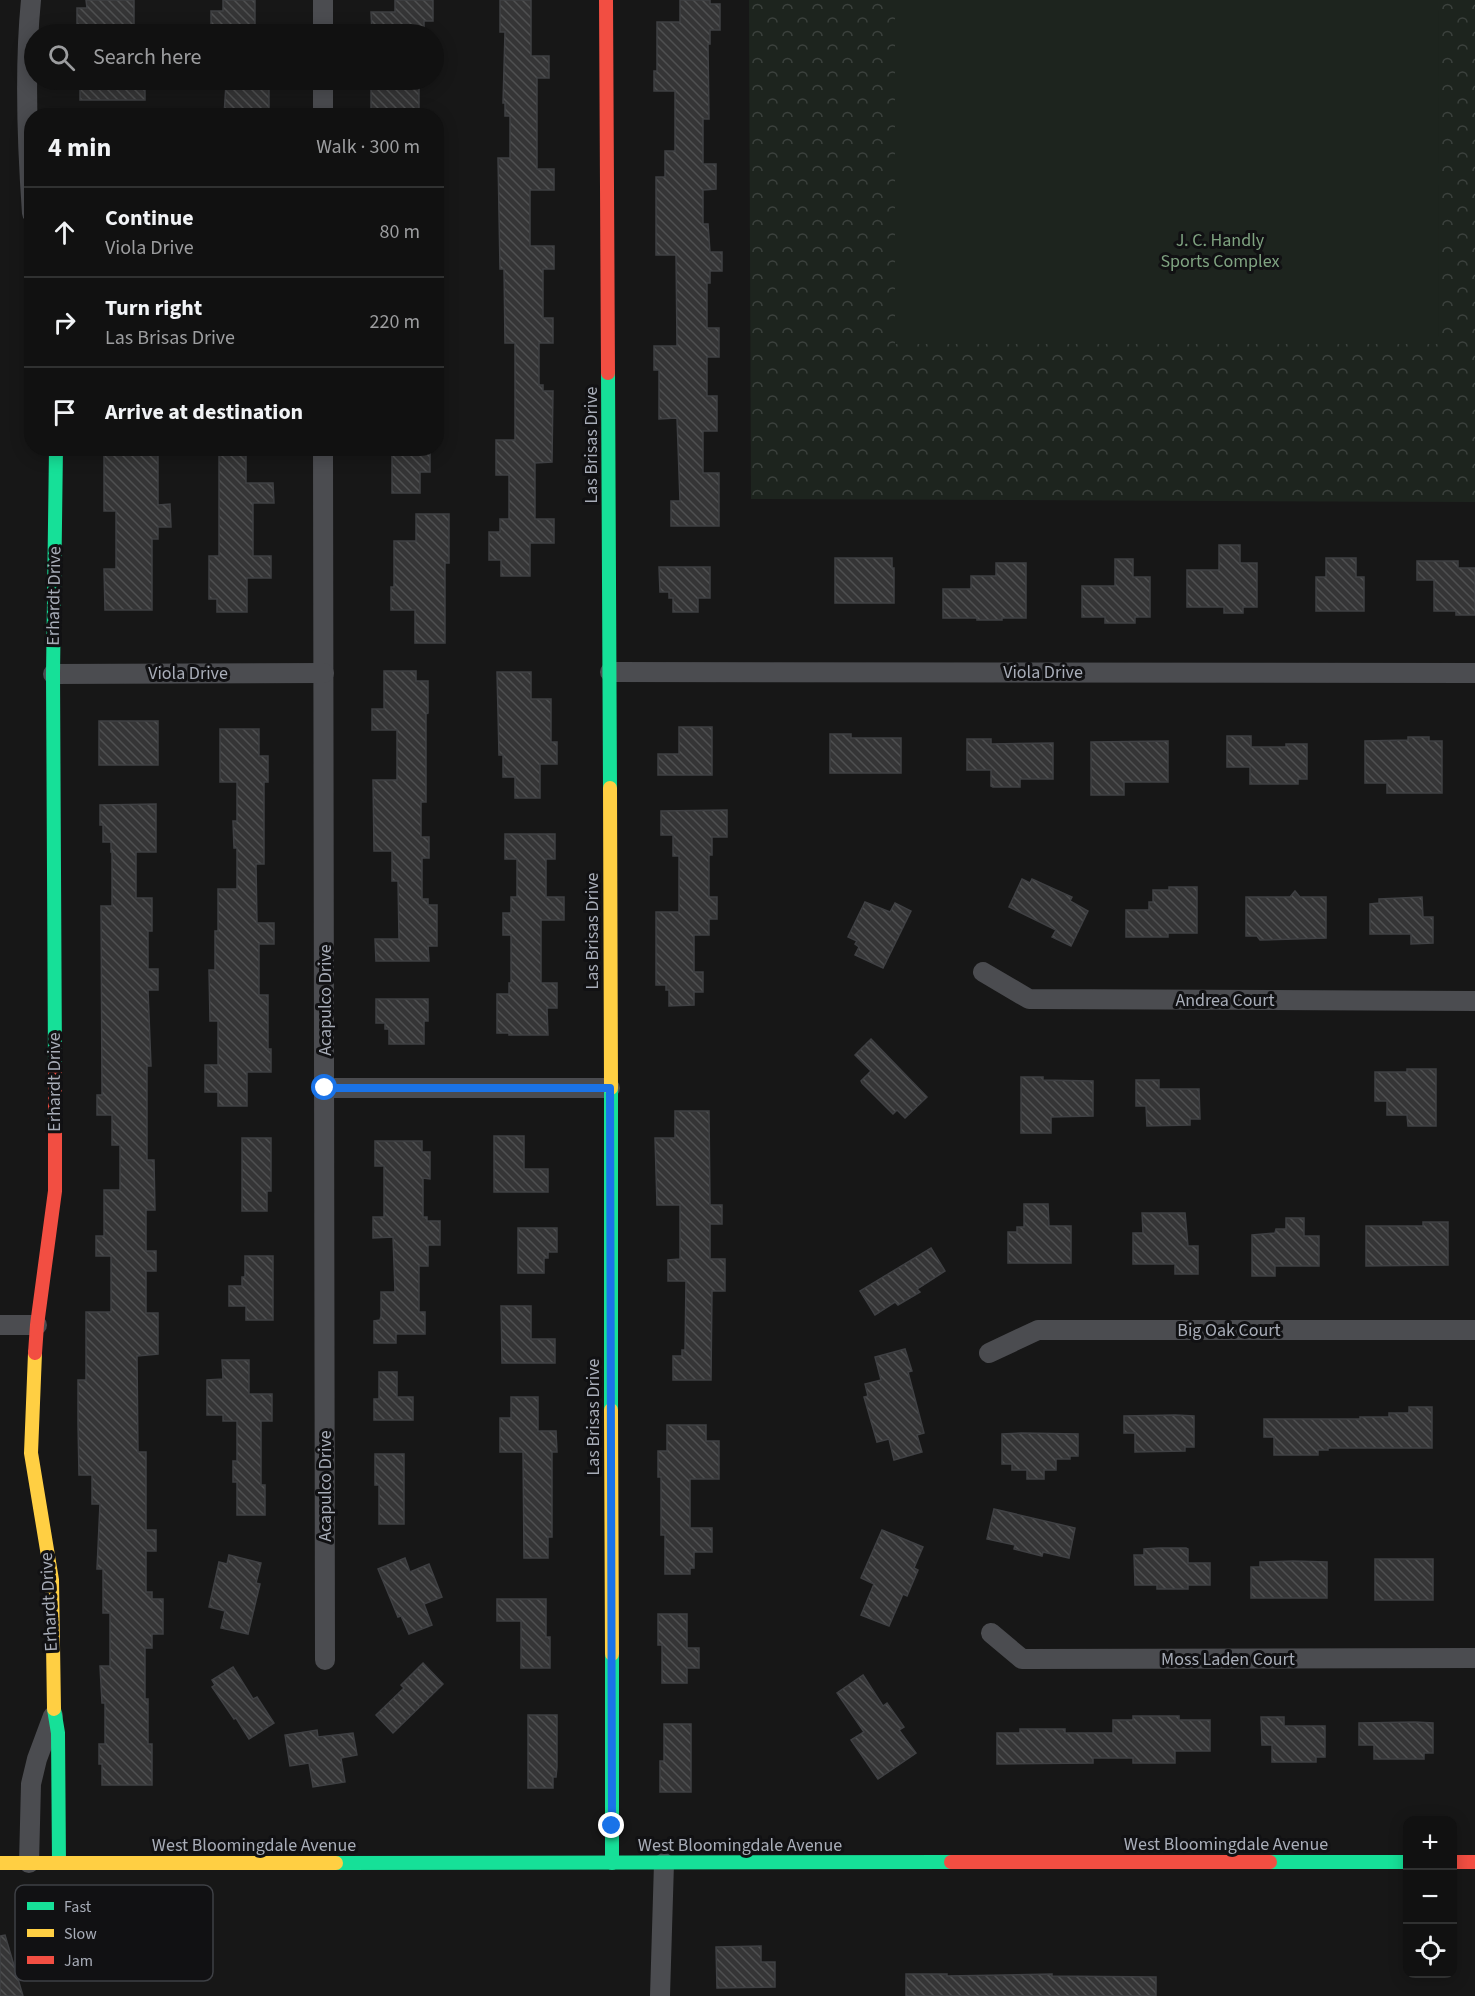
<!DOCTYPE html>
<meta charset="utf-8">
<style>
:root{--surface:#111;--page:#1e1f1f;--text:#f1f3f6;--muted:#9c9d9f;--line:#303131}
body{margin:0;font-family:"Source Sans 3",sans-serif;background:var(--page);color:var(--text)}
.controls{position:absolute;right:18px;bottom:18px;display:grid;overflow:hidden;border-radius:12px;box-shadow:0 3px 15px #0003}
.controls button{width:54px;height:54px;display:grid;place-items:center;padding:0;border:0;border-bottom:2px solid var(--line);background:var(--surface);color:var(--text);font:30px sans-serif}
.stop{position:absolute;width:18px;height:18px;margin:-14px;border:4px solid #1a73e8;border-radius:50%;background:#fff}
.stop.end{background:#1a73e8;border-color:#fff;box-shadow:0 2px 6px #0008}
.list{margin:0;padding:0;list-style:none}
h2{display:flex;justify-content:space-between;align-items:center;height:78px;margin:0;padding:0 24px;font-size:26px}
h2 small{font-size:20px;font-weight:400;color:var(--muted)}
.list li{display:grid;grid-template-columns:39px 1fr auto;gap:18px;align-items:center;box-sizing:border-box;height:90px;padding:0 24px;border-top:2px solid var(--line)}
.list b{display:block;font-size:22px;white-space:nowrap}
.list p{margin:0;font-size:20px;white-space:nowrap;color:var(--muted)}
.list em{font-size:20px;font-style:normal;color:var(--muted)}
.icon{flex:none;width:33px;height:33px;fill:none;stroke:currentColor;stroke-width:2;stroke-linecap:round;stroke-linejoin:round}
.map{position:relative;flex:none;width:1475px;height:1996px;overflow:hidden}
.search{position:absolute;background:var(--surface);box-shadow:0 3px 15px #0003;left:24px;top:24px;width:420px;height:66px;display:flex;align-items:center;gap:15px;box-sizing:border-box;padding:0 21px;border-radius:33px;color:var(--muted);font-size:22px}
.panel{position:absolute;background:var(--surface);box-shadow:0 3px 15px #0003;left:24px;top:108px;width:420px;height:348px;border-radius:24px}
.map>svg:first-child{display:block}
.park{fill:url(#park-crowns)}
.pitch{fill:#1d241e}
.building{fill:url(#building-back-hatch);stroke:#3f4043;stroke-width:1.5}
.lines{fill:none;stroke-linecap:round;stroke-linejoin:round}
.street{stroke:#4b4c50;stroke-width:20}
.fast{stroke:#16e098;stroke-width:14}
.slow{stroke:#ffcf43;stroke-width:14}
.jam{stroke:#f24e42;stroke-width:14}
.route{stroke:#1a73e8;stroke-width:8}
.labels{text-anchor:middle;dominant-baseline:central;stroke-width:6;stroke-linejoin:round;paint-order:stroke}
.park-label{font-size:18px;fill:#7fa381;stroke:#111113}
.street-label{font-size:18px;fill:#a8adb8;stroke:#111113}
.key{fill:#111113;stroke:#3e4045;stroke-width:1.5}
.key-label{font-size:16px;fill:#a8adb8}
</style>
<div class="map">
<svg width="1475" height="1996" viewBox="0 0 1475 1996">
<defs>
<pattern id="park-crowns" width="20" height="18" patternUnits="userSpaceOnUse" patternTransform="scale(1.5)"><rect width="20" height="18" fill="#1d241e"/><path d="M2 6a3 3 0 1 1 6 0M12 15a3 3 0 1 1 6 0" fill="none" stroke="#3b413d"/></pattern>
<pattern id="building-back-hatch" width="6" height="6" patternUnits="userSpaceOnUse" patternTransform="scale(1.5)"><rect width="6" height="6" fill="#353536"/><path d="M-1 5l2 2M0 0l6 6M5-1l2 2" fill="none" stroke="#4f5051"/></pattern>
</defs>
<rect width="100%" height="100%" fill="#171717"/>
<polygon class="park" points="749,0 1475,0 1475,502 751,499"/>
<polygon class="pitch" points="895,0 1438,0 1439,344 895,344"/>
<g class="building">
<polygon points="86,0 134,0 134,31 77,31 77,8 87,8"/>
<polygon points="223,0 255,0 255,34 211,34 211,11 223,11"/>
<polygon points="395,0 433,0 433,21 424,21 424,34 372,34 371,12 395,12"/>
<polygon points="500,0 531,0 531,56 549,56 549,78 537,78 537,169 554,169 554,190 530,190 530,246 554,246 554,269 543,269 543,318 553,318 553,343 539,343 539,385 543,385 543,391 553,391 552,462 535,463 535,519 554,519 554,543 530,543 530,576 501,576 501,560 489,560 489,532 500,532 500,519 509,519 509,475 496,475 496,440 515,440 515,343 505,343 504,269 500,269 498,158 510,158 510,116 505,116 505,103 503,103 505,32 500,32"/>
<polygon points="680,0 710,0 710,4 720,4 720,30 710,30 710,44 708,44 709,119 703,119 703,164 716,164 716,189 703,190 703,224 708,224 710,252 722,252 722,271 710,271 710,283 707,283 707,328 719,328 719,357 707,357 707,396 717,396 717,431 703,431 703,473 719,473 719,526 671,526 671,501 680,501 677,418 659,419 659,370 654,370 654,346 677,346 676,255 656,255 656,177 665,177 665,151 675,151 675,91 654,91 654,71 657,71 657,22 680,22"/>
<rect x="80" y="80" width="65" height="20"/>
<polygon points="381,80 419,80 419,110 371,110 371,85 381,84"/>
<polygon points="238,83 269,83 269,116 224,116 226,84"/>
<polygon points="104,448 151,448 151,450 158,450 158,505 170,504 171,527 158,527 158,539 152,539 152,610 105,610 104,569 116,569 116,511 104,511"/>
<polygon points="219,448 246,448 246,483 273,483 274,503 253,503 253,556 271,556 271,578 247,578 247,612 217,612 217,599 209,599 209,556 219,556"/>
<polygon points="392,448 430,448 430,472 420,472 420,493 392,493"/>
<polygon points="416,514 449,514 449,563 445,563 445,643 415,643 415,610 391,610 391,587 394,587 394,541 416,541"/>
<polygon points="1219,545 1240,545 1240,563 1257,563 1257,607 1243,607 1243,613 1224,613 1224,607 1187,607 1187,570 1219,570"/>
<polygon points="835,558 892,558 892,568 894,568 894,603 835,603"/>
<polygon points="1326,558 1356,558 1356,577 1364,577 1364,611 1316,611 1316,577 1326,577"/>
<polygon points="1115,559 1133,559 1133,577 1150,577 1150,617 1135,617 1135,623 1105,623 1105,617 1082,617 1082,586 1115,586"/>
<polygon points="1417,561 1458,561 1458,568 1475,568 1475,615 1456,615 1456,611 1434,611 1434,580 1417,580"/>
<polygon points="996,563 1026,563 1026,618 1002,618 1002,620 977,620 977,618 943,618 943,589 971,589 971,576 996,576"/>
<polygon points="659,567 710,567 710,598 698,598 698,612 673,612 673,598 669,598 669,592 660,592"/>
<polygon points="384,671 416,671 416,681 428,681 428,713 426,714 426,802 421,802 421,837 429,837 429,858 422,858 422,899 428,899 428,905 437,905 437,946 428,946 429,961 376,961 375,939 399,939 398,881 392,881 392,851 374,851 373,780 397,780 397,730 372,730 372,709 384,709"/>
<polygon points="497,672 531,672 531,699 551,699 551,742 557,742 557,764 540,764 540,798 515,798 515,777 503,777 503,755 499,755"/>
<rect x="99" y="721" width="59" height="44"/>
<polygon points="679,727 712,727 712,775 658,775 658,754 679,754"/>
<polygon points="220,729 259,729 259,756 268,756 268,782 264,782 264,864 256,864 257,923 274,923 274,944 259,944 259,995 268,995 268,1049 271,1049 271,1072 247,1072 247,1106 218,1106 218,1092 205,1092 205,1065 218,1065 218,1021 210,1021 209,970 215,970 215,931 218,931 218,889 237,889 237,848 234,848 233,821 237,821 237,782 220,782"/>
<polygon points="830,734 851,734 851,738 901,738 901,773 830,773"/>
<polygon points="1227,736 1251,736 1251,747 1286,747 1286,744 1307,744 1307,779 1298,779 1298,784 1250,784 1250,767 1227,767"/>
<polygon points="1408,737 1429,737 1429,741 1442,741 1442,793 1387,793 1387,783 1365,783 1365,741 1408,740"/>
<polygon points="967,739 991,739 991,744 1053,743 1053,779 1020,779 1020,787 993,787 991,786 991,770 967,770"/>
<polygon points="1168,741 1168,782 1124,782 1124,795 1091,795 1091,742"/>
<polygon points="156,804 156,852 136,852 136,898 152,898 152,931 148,931 148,969 158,969 158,990 148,990 151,1066 147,1066 147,1160 154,1160 155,1210 146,1210 146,1251 156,1251 156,1271 146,1271 146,1313 158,1313 158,1354 137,1356 138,1452 146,1452 146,1530 156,1530 156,1551 146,1551 146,1592 152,1592 152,1599 163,1599 163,1634 152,1634 152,1648 145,1648 145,1699 148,1699 148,1744 152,1744 152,1785 102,1785 102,1764 99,1764 99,1744 105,1744 105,1703 102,1703 100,1666 110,1666 110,1613 103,1613 103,1569 97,1569 100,1504 92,1504 92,1475 79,1475 78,1424 78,1380 86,1380 86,1312 111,1312 111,1256 96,1256 96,1236 104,1236 104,1190 120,1190 120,1145 112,1145 112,1115 97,1115 97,1095 102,1095 101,906 112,906 112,852 111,852 111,842 103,842 103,825 100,825 100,805"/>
<polygon points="727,810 727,837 712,837 712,855 709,855 709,897 717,897 717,919 709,919 709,935 694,935 694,972 703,972 703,992 694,992 694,1005 669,1006 669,990 666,990 666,985 656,985 656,912 679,912 679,856 673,856 673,835 661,835 661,811"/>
<polygon points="505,834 555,834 555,859 546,859 546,897 564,897 564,920 541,920 541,983 557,983 557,1008 547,1008 548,1035 509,1035 509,1033 497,1033 497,994 509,994 509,983 511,983 511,935 503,935 503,913 511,913 511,897 517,897 517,859 505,859"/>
<polygon points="1022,879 1030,883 1032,879 1072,897 1070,901 1088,911 1071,946 1052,937 1056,930 1009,907"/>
<polygon points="1169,887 1197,887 1197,933 1168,933 1168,937 1126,937 1126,910 1149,910 1149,902 1153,902 1153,890 1169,890"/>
<polygon points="1295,891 1300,897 1326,897 1326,938 1260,940 1257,936 1246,936 1246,897 1290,897"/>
<polygon points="1422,897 1423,917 1433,917 1433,943 1411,944 1411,934 1370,934 1370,904 1379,903 1379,899"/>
<polygon points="865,902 890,912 895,903 911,911 883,968 855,955 859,947 855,944 857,941 848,937"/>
<polygon points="376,999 428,999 428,1021 424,1021 424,1044 389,1044 389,1029 385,1029 385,1023 376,1023"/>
<polygon points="871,1039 927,1097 905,1118 897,1110 893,1114 862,1083 861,1081 871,1071 855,1055"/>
<polygon points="1407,1069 1436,1069 1436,1126 1408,1126 1407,1115 1387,1115 1387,1101 1375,1101 1375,1072 1407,1072"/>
<polygon points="1021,1077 1043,1077 1043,1080 1093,1081 1093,1116 1051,1117 1051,1133 1021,1133"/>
<polygon points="1136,1080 1159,1080 1159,1089 1199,1089 1200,1119 1190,1119 1190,1125 1147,1126 1146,1106 1136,1106"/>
<polygon points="675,1111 709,1111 710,1205 722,1205 722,1224 710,1224 710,1259 725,1259 725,1291 712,1291 711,1380 673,1380 673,1356 682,1356 682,1350 685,1350 686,1281 668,1281 668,1260 680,1259 680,1205 657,1205 655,1138 675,1138"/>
<polygon points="494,1136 524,1136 524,1169 548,1169 548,1192 494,1192"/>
<polygon points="242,1138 271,1138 271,1191 267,1191 267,1211 242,1211"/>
<polygon points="375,1141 422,1141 422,1152 430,1152 430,1179 423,1178 423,1217 427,1217 427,1221 440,1221 440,1245 428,1245 428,1266 419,1266 419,1312 425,1312 425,1334 396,1334 396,1343 374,1343 374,1321 380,1320 381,1316 381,1292 395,1292 393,1237 373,1238 373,1217 384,1217 384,1166 375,1166"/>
<polygon points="1024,1204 1048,1204 1049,1226 1071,1226 1071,1263 1008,1263 1008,1232 1017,1232 1017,1227 1024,1227"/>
<polygon points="1142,1213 1185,1213 1188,1246 1198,1246 1198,1274 1175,1274 1175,1264 1133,1264 1133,1233 1143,1233"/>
<polygon points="1286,1218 1304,1218 1304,1236 1319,1236 1319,1266 1275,1266 1275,1276 1252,1276 1252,1235 1275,1233 1276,1229 1286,1229"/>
<polygon points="1423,1222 1448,1222 1448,1265 1366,1266 1366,1226 1423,1226"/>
<polygon points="518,1228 557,1228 557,1252 548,1252 548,1258 544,1258 544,1273 518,1273"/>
<polygon points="931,1248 945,1271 917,1289 920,1292 898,1305 895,1302 875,1315 860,1291"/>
<polygon points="245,1256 273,1256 273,1320 246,1320 246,1306 229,1306 229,1286 242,1286 242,1277 245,1277"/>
<polygon points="501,1306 531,1306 531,1339 555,1339 555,1363 502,1363"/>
<polygon points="905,1349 912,1371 908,1372 924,1433 917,1435 922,1452 894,1460 889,1439 877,1442 864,1397 868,1396 865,1384 881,1380 875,1357"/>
<polygon points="222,1360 249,1360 249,1394 272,1394 272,1421 261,1421 261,1485 265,1485 265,1515 237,1515 237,1482 233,1482 233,1461 237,1461 237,1421 223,1421 223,1415 207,1415 207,1380 223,1379"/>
<polygon points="379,1372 397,1372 397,1397 413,1397 413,1420 374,1420 374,1399 379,1399"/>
<polygon points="511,1397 538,1397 538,1431 556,1431 557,1452 552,1452 552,1537 548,1537 548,1558 524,1558 523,1452 500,1452 500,1418 511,1418"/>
<polygon points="1409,1407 1432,1407 1432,1448 1328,1448 1328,1450 1318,1450 1318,1455 1274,1455 1274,1437 1264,1437 1264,1419 1360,1419 1360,1417 1389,1417 1389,1413 1409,1413"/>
<polygon points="1175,1415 1194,1416 1194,1447 1185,1447 1185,1451 1135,1452 1135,1433 1124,1433 1124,1416"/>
<polygon points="667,1425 706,1425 706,1441 719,1441 719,1479 690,1479 690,1528 712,1528 712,1552 694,1552 694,1568 690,1568 690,1574 665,1574 665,1535 661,1535 661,1477 658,1477 658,1451 667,1451"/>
<polygon points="1022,1433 1078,1434 1078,1456 1070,1456 1070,1459 1056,1459 1056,1470 1044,1470 1044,1479 1027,1479 1027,1470 1012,1470 1012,1464 1002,1464 1002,1434"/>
<polygon points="375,1454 404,1454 404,1524 379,1524 379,1485 375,1485"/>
<polygon points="994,1509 1075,1528 1069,1558 1043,1552 1042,1556 1014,1549 1015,1545 987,1539"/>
<polygon points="882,1530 923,1547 914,1568 918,1570 907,1596 903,1594 889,1626 861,1615 874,1584 861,1578"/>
<polygon points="1159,1548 1186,1548 1188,1549 1188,1563 1210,1563 1210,1585 1188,1585 1188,1589 1157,1589 1157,1585 1135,1585 1134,1555 1144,1555 1144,1549"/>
<polygon points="229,1555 261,1563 256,1583 260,1584 248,1634 221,1628 225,1611 209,1607 219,1562 227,1564"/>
<polygon points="405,1558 410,1572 429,1564 442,1597 424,1604 432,1625 409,1634 401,1616 398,1617 378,1569"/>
<rect x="1375" y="1559" width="58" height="41"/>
<polygon points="1293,1561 1327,1562 1327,1598 1251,1598 1251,1567 1260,1567 1260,1562"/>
<polygon points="497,1599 546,1599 546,1637 550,1637 550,1668 521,1668 521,1621 497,1621"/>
<polygon points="658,1614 687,1614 687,1648 699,1648 699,1668 687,1668 687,1683 662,1683 662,1645 658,1645"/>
<polygon points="423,1663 443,1684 393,1733 376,1715 404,1688 401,1685"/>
<polygon points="233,1667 253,1699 257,1697 274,1723 249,1739 236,1718 234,1719 212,1687 215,1685 212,1680"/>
<polygon points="863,1675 883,1706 887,1703 904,1727 899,1730 916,1753 878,1779 851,1740 864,1732 837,1693"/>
<polygon points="528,1715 557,1715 557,1767 556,1777 553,1777 553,1788 528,1788"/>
<polygon points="1133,1716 1179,1716 1179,1720 1210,1720 1210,1751 1175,1751 1175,1763 1133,1763 1133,1758 1093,1758 1093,1763 997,1764 997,1733 1020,1733 1020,1729 1065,1729 1065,1733 1113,1733 1113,1720 1133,1720"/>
<polygon points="1261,1717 1284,1717 1284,1726 1325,1726 1325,1757 1316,1757 1316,1762 1272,1762 1272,1745 1262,1745"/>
<polygon points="1415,1722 1433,1723 1433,1753 1424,1753 1424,1759 1374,1759 1374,1745 1359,1745 1359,1723"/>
<polygon points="664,1724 691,1724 691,1792 660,1792 660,1761 664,1761"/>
<polygon points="317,1730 318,1737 353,1733 357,1755 341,1758 345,1782 313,1787 309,1763 290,1766 285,1735"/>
<polygon points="5,1935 23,1996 0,1996 0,1936"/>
<polygon points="761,1946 761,1962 775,1962 775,1987 717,1988 716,1947"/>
<polygon points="906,1974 947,1974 947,1976 1052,1974 1052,1976 1156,1977 1156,1996 906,1996"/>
</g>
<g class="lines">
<g class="street">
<path d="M 31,0 C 24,70 27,143 32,213"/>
<polyline points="323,0 323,34"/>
<polyline points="323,80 323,116"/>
<polyline points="323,448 325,1660"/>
<polyline points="610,672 1475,673"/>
<polyline points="53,674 324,673"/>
<polyline points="983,972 1029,999 1475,1001"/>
<polyline points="325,1088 610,1088"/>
<polyline points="0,1325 37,1325"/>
<polyline points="989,1353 1038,1330 1475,1330"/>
<polyline points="991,1633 1022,1659 1475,1658"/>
<polyline points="29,1863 31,1784 37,1759 53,1716"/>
<polyline points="660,1996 664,1863"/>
</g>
<g class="fast">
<polyline points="608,373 610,788"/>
<polyline points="55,1066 53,674 56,448"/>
<polyline points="611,1088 611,1410"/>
<polyline points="612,1654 612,1863"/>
<polyline points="54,1709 58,1733 59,1863"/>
<polyline points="1270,1862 1408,1862"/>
<polyline points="336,1863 951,1862"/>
</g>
<g class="slow">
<polyline points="610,788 611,1088"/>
<polyline points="35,1353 31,1453 52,1580 54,1709"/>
<polyline points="611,1410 612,1654"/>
<polyline points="0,1863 336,1863"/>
</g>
<g class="jam">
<polyline points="606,0 608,373"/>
<polyline points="35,1353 37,1325 55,1191 55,1066"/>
<polyline points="951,1862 1270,1862"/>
<polyline points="1452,1862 1475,1862"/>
</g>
</g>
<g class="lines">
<polyline class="route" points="325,1088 610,1088 612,1826"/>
</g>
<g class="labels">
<g class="park-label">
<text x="1220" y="240">J. C. Handly<tspan x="1220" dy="21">Sports Complex</tspan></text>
</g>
<g class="street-label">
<text transform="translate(591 445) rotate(-90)">Las Brisas Drive</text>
<text transform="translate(54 596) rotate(-89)">Erhardt Drive</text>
<text x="1043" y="672">Viola Drive</text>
<text x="188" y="673">Viola Drive</text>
<text transform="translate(592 931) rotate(-90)">Las Brisas Drive</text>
<text transform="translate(325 1000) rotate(-90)">Acapulco Drive</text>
<text x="1225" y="1000">Andrea Court</text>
<text transform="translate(54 1082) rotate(-90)">Erhardt Drive</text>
<text x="1229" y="1330">Big Oak Court</text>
<text transform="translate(593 1417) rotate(-90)">Las Brisas Drive</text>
<text transform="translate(325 1486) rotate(-90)">Acapulco Drive</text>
<text transform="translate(49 1602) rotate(-93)">Erhardt Drive</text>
<text x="1228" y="1659">Moss Laden Court</text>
<text x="1226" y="1844">West Bloomingdale Avenue</text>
<text x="254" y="1845">West Bloomingdale Avenue</text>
<text x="740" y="1845">West Bloomingdale Avenue</text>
</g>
</g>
<rect x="15" y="1885" width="198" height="96" rx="9" class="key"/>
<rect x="27" y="1902" width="27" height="8" fill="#16e098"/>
<rect x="27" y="1929" width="27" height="8" fill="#ffcf43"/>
<rect x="27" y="1956" width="27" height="8" fill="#f24e42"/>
<g class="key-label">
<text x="64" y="1912">Fast</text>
<text x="64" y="1939">Slow</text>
<text x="64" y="1966">Jam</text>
</g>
</svg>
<div class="controls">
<button>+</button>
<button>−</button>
<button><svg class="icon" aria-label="locate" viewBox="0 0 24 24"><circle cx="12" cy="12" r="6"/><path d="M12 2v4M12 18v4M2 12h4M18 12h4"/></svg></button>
</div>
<div class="stop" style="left:325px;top:1088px"></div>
<div class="stop end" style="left:612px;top:1826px"></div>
<div class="search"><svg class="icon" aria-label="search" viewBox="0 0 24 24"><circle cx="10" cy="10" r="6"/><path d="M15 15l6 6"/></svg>Search here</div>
<section class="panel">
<h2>4 min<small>Walk · 300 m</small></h2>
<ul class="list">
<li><svg class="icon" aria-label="ahead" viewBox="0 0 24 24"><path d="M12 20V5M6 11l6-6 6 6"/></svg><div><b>Continue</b><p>Viola Drive</p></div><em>80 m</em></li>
<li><svg class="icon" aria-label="right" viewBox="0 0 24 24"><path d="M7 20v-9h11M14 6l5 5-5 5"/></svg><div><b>Turn right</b><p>Las Brisas Drive</p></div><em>220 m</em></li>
<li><svg class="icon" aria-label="arrive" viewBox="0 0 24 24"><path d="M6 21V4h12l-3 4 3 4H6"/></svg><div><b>Arrive at destination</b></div></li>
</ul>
</section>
</div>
